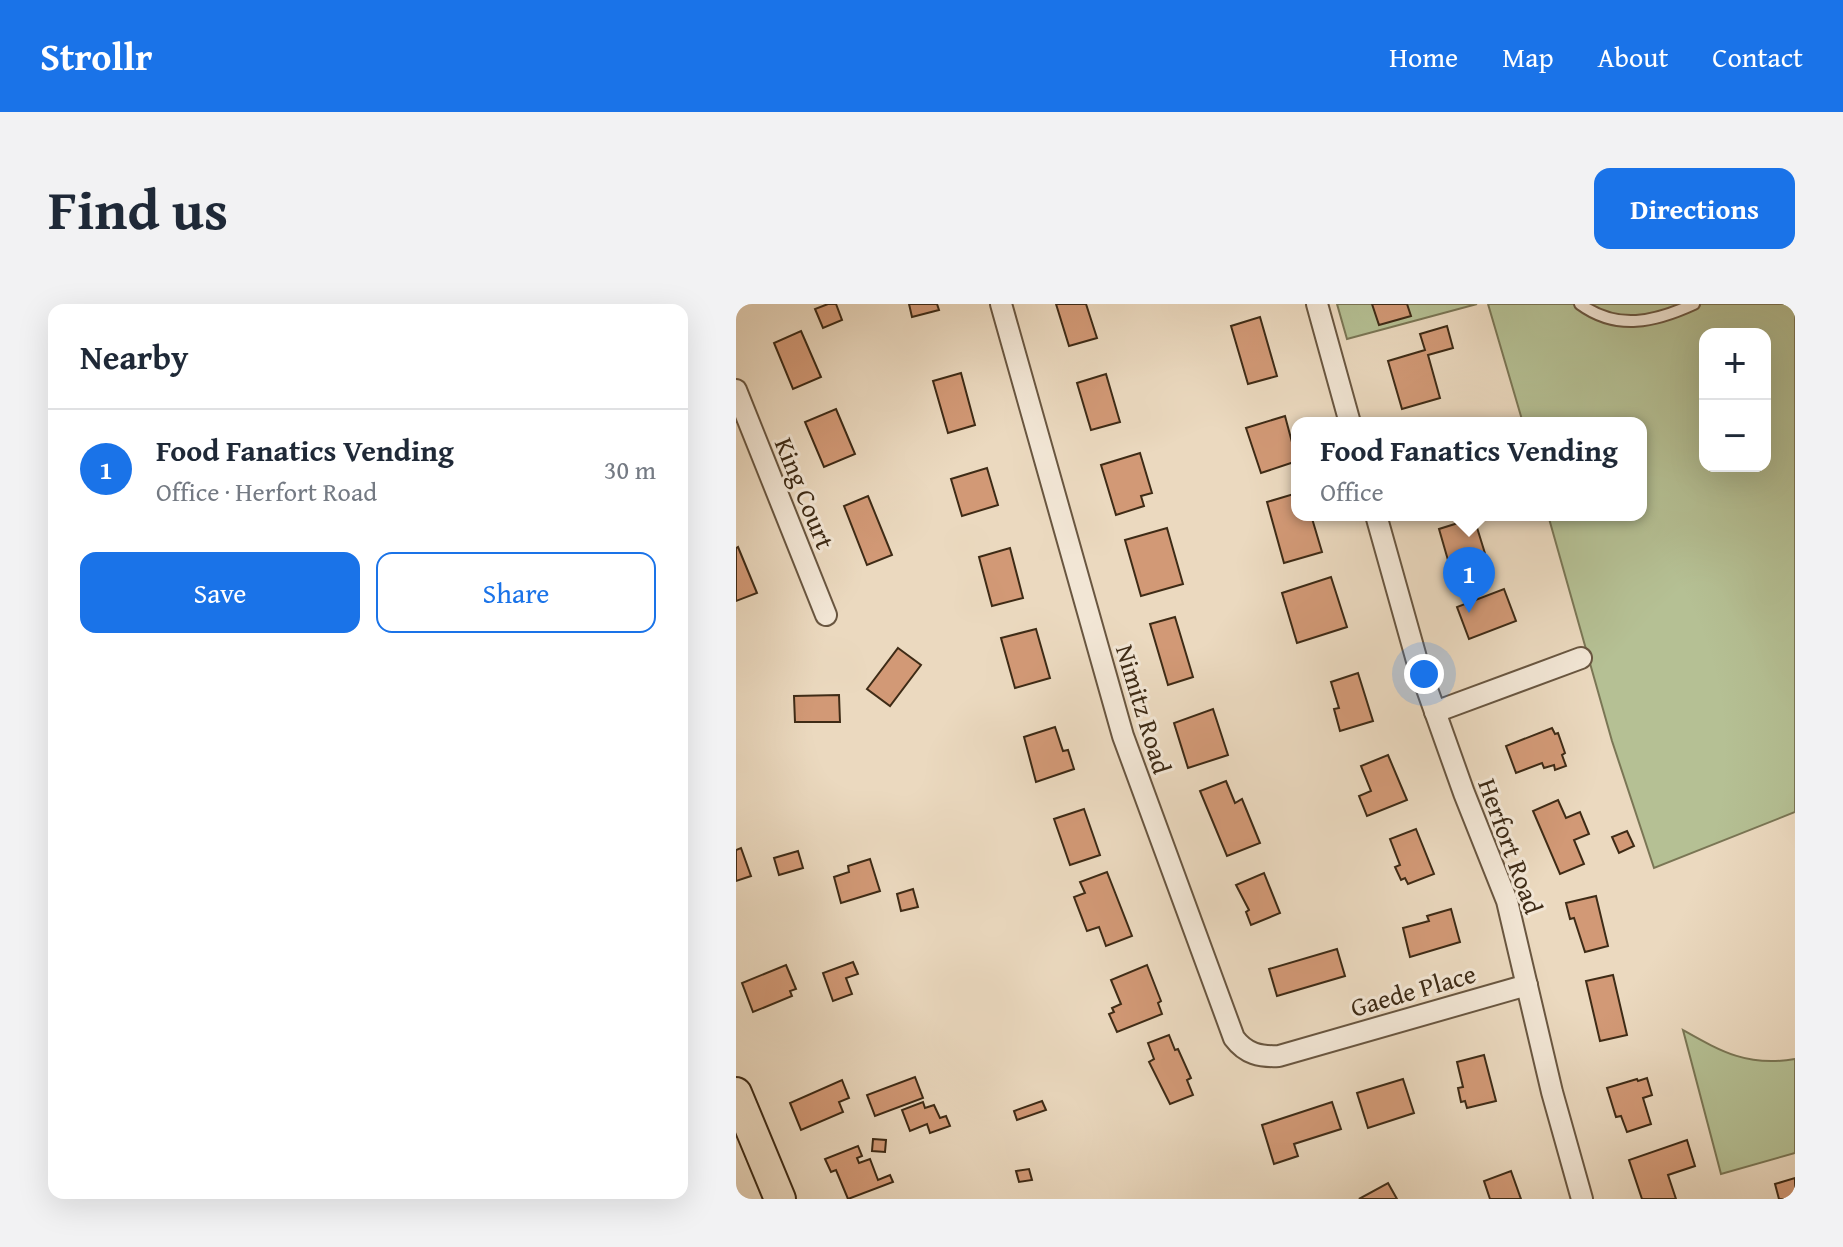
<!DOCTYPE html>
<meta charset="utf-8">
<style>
:root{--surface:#fff;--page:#f2f2f3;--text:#1f2937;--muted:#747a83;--line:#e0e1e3;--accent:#1a73e8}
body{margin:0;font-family:"Gentium Book Plus",serif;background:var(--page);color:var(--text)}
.controls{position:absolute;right:24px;top:24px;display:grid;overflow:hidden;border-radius:16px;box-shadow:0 8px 32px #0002}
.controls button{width:72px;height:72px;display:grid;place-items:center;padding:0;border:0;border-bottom:2px solid var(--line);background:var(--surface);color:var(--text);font:40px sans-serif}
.you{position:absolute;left:688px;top:370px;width:28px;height:28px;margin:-20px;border:6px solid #fff;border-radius:50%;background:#1a73e8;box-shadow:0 0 0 12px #1a73e833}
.badge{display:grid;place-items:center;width:52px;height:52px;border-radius:50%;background:var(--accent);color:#fff;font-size:26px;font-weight:700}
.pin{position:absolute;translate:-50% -66px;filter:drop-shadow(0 2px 4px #0008)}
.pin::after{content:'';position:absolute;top:42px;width:28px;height:24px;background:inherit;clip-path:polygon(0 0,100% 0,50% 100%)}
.popup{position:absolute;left:555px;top:113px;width:356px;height:104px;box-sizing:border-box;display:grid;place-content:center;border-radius:16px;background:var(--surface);filter:drop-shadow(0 2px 6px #0005);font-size:26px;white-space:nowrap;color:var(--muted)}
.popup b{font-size:30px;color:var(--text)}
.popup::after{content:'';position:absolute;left:50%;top:100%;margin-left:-16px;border:16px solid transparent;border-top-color:var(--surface)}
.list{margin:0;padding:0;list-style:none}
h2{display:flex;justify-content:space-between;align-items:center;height:104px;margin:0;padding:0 32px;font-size:34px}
h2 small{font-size:26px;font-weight:400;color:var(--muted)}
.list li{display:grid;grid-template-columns:52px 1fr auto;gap:24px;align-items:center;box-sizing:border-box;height:120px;padding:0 32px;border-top:2px solid var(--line)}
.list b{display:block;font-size:30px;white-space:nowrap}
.list p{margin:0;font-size:26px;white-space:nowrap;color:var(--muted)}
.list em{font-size:26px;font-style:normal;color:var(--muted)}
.actions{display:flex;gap:16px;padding:24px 32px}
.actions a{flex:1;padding:18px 0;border:2px solid var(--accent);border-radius:16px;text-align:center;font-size:28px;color:var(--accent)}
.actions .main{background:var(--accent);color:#fff}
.map{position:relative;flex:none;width:1059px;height:895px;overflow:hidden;border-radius:16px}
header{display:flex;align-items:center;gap:48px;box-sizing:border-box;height:112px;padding:0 40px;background:var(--accent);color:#fff}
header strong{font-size:38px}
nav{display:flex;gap:44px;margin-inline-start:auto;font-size:28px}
.intro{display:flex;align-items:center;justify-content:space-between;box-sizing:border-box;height:192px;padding:0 48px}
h1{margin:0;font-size:56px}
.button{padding:20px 36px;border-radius:16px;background:var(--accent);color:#fff;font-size:28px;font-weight:700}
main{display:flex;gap:48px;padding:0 48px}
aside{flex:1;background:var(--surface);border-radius:16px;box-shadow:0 8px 32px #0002}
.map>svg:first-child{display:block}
.green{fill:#b5c094;stroke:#7a7655;stroke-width:2;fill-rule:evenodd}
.building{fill:#d29976;stroke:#3e2b16;stroke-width:2}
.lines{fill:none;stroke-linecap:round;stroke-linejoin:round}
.service-casing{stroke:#695640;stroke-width:14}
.minor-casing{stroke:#695640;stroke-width:24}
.primary-casing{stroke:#3e2b16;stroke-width:34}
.service{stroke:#f2e6d5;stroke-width:10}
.minor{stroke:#f2e6d5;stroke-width:20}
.primary{stroke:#ebd9bf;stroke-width:30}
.labels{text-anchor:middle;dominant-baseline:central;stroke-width:6;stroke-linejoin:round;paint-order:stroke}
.street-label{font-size:26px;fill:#3e2b16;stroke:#f2e6d5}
</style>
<header>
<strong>Strollr</strong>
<nav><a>Home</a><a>Map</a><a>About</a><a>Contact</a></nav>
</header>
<div class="intro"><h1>Find us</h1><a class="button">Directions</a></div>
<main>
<aside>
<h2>Nearby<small></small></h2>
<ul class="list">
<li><span class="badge">1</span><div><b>Food Fanatics Vending</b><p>Office · Herfort Road</p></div><em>30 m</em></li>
</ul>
<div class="actions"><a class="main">Save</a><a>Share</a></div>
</aside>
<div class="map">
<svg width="1059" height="895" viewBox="0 0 1059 895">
<rect width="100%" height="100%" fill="#ebd9bf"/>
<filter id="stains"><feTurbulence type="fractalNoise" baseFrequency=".0025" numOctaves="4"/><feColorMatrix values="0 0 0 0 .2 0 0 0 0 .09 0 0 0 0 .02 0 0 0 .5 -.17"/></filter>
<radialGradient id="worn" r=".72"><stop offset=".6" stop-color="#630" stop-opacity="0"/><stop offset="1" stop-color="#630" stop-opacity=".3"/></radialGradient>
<g class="green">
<polygon points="601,0 741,0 611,35"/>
<path d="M 752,0 L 1059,0 L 1059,508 L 918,564 L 876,437 L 812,211 L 905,211 L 905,119 L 787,119 ZM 969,30 L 1029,30 L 1029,162 L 969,162 Z"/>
<path d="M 947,726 C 986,748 1012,763 1059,755 L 1059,849 L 985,870 Z"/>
</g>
<g class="building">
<polygon points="92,0 100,0 106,16 87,24 79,5"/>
<polygon points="173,0 201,0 203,6 176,13"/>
<polygon points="320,0 350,0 361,34 333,42"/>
<polygon points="636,0 671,0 675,12 643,21"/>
<polygon points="524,13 541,72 512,80 495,22"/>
<polygon points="711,22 717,44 692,51 704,94 666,105 652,57 689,46 684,30"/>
<polygon points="65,27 85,73 57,85 38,39"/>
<polygon points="225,69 239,121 212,129 197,77"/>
<polygon points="370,70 384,118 355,126 341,79"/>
<polygon points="100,105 119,150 88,163 69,118"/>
<polygon points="549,112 561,157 525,169 510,124"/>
<polygon points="404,149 416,189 405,192 408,202 380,211 365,161"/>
<polygon points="251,164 262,201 226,212 215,175"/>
<polygon points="561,189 561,211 575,211 586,248 548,259 531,198"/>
<polygon points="132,192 156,251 131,261 108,202"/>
<polygon points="738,214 752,259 716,270 703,225"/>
<polygon points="431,224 447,280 405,292 389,236"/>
<polygon points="2,243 21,289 0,297 0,244"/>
<polygon points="274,244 287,294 256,302 243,253"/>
<polygon points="595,273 611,323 561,339 546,289"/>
<polygon points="768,285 780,317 733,335 721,303"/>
<polygon points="439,313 457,373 432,381 414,320"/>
<polygon points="300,325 314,374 279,384 265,334"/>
<polygon points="162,344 185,361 154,402 131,385"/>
<polygon points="622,369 637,417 604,427 598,405 603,404 595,378"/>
<polygon points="103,391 104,418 59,418 58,392"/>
<polygon points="477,405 492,451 452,464 438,419"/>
<polygon points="319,423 327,447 332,446 338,465 300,478 288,433"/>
<polygon points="816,424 819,430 822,429 829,449 826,451 830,462 819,466 818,461 808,464 806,459 780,469 770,442"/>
<polygon points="652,451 671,496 631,512 623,492 635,487 625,462"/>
<polygon points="490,477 499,499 506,495 524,539 491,552 464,487"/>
<polygon points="822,496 830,514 844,508 853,530 838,536 848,560 824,570 797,507"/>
<polygon points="348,505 364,551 334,561 318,515"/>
<polygon points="680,525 698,570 672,580 669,574 665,576 659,563 664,561 654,535"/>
<polygon points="891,527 898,542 883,549 876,533"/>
<polygon points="5,544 15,572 0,577 0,546"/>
<polygon points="62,547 67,564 43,571 38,554"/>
<polygon points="134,555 144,587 105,599 98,573 113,568 112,562"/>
<polygon points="371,568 396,632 370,642 363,623 351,627 338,593 349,589 344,578"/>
<polygon points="528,569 544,609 515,621 510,608 513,606 500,581"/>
<polygon points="177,585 182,603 165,607 161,590"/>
<polygon points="860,592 872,642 849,648 838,614 834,615 830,599"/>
<polygon points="715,605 724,638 674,653 667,624 693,617 691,612"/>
<polygon points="601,645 609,672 541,692 533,665"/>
<polygon points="117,658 122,670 110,674 116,690 97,697 87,669"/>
<polygon points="50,661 60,685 54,687 56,692 17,708 6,679"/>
<polygon points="411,661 425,697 422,699 426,710 381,728 373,710 378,708 376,704 385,700 375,676"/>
<polygon points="877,671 891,731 864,737 850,677"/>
<polygon points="433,731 439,746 442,745 455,774 451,776 457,791 434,800 413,758 418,755 412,739"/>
<polygon points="748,751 760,797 731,804 729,797 725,798 722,784 727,783 721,758"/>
<polygon points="179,773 187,794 139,812 131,791"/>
<polygon points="911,774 916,791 907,794 915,820 891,828 885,812 880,813 871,784 901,775 902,777"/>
<polygon points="667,775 678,809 632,824 621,789"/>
<polygon points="106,776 113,794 103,798 107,808 65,826 54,799"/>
<polygon points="306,797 310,806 281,816 278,807"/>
<polygon points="187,798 189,804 198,801 204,814 210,812 214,822 194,829 191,820 174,827 166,806"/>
<polygon points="596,798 605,825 558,840 562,852 538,860 526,821"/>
<polygon points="137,835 150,836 149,848 136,847"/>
<polygon points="951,836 959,862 932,871 940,895 906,895 893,856"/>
<polygon points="122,842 126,852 121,854 123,859 134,855 142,876 154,871 157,878 112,895 100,866 95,868 89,855"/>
<polygon points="293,865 296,876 283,878 280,867"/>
<polygon points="775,867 785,895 754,895 748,877"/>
<polygon points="1059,874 1059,895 1043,895 1039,880"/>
<polygon points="652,879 661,895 623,895"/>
</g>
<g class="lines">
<g class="service-casing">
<path id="service" d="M 844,0 C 881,27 919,18 958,0"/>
</g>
<g class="minor-casing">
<g id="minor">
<path d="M 265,0 L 387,432 L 498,734 C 510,750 524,753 543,752 L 791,681"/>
<polyline points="581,0 614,119"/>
<polyline points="0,86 90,311"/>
<polyline points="640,211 681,357 728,489 771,597 816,788 846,895"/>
<polyline points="699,408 845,354"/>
</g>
</g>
<g class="primary-casing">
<polyline id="primary" points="0,789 44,895"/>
</g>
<use href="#service" class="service"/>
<use href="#minor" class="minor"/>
<use href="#primary" class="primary"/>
</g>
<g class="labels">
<g class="street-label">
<text transform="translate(69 189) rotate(68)">King Court</text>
<text transform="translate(408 405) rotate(73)">Nimitz Road</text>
<text transform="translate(775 542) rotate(70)">Herfort Road</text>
<text transform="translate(677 686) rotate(-16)">Gaede Place</text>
</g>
</g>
<rect width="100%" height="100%" filter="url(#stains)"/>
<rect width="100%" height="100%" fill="url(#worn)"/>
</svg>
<div class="controls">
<button>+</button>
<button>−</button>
</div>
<div class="you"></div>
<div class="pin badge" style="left:733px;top:309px">1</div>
<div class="popup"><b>Food Fanatics Vending</b>Office</div>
</div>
</main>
